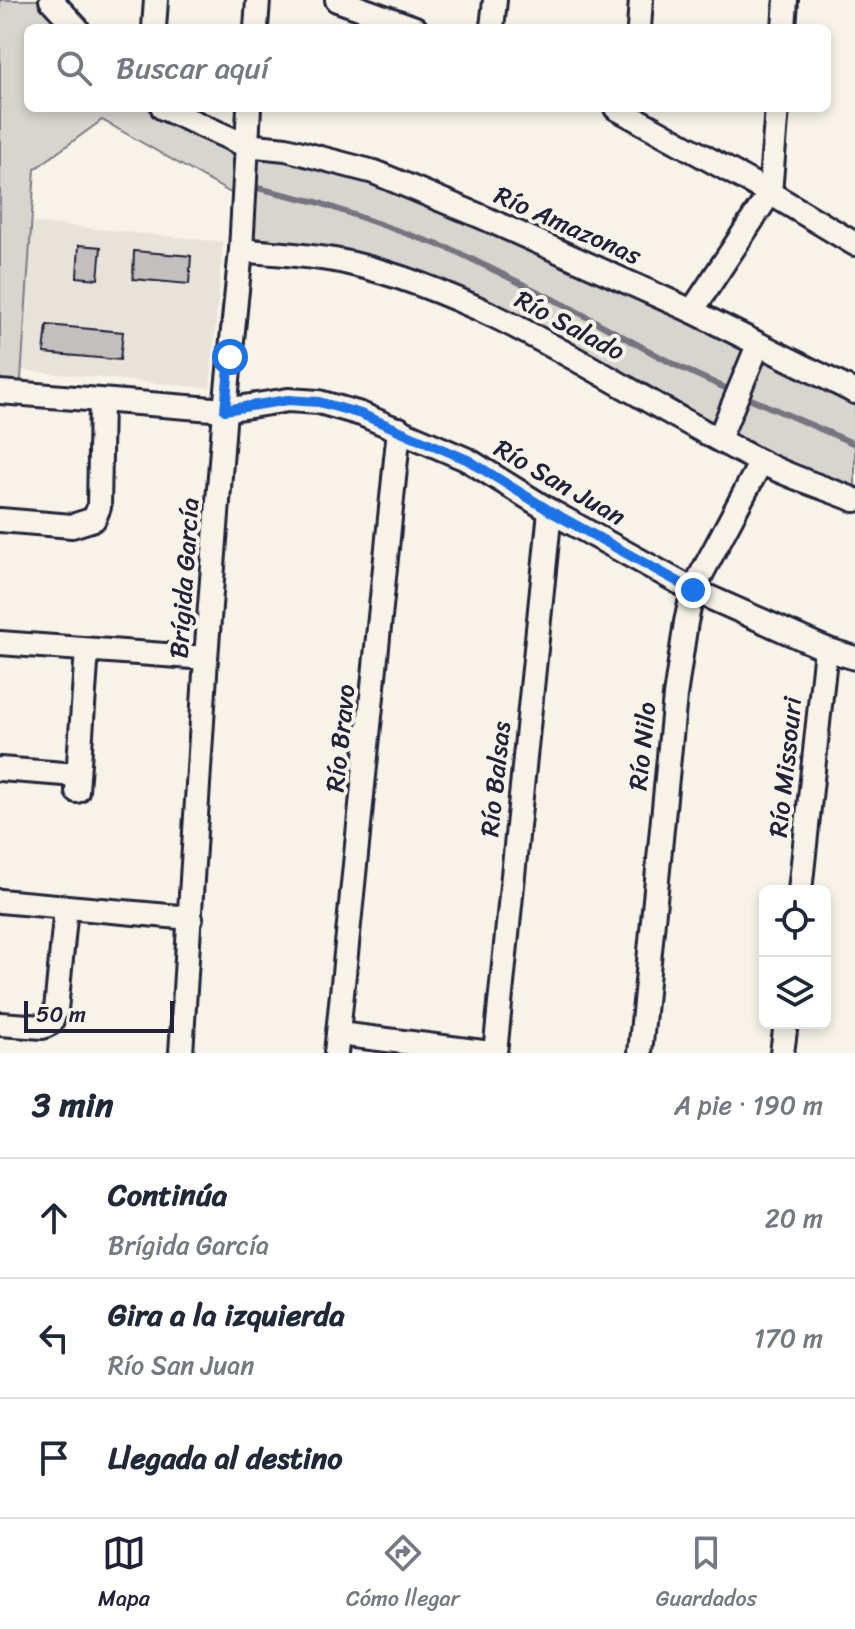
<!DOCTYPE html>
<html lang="es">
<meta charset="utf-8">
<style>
:root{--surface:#fff;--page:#f2f2f3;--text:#1f2937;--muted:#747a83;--line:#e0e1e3;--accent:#22223b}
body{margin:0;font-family:Sriracha,sans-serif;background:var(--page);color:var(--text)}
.controls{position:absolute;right:24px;bottom:24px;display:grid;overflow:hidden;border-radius:12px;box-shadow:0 4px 12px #0003}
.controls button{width:72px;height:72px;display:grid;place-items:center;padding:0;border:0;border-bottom:2px solid var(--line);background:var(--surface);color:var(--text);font:40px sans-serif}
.scale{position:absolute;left:24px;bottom:20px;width:150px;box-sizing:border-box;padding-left:8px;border:4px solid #22223b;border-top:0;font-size:22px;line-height:28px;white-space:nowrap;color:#22223b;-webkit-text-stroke:6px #f7f3e8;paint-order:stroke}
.stop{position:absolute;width:24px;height:24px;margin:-18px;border:6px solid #1a73e8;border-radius:50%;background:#fff}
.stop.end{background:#1a73e8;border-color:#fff;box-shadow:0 2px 8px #0008}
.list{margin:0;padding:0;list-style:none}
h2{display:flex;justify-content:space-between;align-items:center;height:104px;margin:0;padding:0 32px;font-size:34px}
h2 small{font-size:26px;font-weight:400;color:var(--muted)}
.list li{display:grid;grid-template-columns:52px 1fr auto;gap:24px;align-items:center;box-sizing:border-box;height:120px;padding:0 32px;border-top:2px solid var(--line)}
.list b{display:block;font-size:30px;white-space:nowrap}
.list p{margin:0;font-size:26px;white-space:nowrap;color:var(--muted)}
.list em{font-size:26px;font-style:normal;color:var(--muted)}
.icon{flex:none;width:44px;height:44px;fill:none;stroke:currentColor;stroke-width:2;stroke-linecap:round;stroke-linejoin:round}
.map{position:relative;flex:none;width:855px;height:1053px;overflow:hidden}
.search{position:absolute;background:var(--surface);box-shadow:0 4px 12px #0003;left:24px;right:24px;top:24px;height:88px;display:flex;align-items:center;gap:20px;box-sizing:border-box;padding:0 28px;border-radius:12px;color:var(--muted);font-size:30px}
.sheet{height:464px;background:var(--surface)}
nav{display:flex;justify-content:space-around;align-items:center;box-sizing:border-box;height:112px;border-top:2px solid var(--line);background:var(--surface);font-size:22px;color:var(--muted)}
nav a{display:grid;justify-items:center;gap:4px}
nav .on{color:var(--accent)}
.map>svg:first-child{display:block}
.built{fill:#e7e3db}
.green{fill:#d8d5cf;stroke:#7d7c85;stroke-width:2}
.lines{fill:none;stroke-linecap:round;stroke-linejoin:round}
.stream{stroke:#76747f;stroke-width:6}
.building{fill:#c2bfbd;stroke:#22223b;stroke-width:2}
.street-casing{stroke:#22223b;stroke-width:28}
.street{stroke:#f7f3e8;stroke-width:22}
.route{stroke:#1a73e8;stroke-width:10}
.labels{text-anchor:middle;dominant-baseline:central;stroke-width:8;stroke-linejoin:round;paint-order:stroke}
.street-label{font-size:26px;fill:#22223b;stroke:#f7f3e8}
</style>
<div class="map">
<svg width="855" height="1053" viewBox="0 0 855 1053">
<rect width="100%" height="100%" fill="#f7f3e8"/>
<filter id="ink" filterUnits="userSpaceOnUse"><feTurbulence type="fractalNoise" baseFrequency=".0125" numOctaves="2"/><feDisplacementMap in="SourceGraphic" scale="16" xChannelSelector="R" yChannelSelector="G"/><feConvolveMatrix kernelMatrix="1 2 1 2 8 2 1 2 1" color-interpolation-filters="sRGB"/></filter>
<g filter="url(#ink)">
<polygon class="built" points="30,222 223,242 210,388 18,370"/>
<polygon class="green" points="0,0 51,0 77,28 28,28 28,108 172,108 245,145 332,160 855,389 855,500 405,279 241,250 243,200 102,120 35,169 20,394 0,392"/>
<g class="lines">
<g class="stream">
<polyline points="249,186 317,202 453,250 565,305 675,365 734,392"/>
<polyline points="744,396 855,444"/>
</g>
</g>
<g class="building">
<polygon points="79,245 101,247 98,279 77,277"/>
<polygon points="134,251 191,256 189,284 133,279"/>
<polygon points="47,325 123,332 120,360 44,353"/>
</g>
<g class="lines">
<g class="street-casing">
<g id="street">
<polyline points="51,0 77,28"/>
<polyline points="337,0 415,28"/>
<polyline points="154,28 156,0"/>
<polyline points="256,28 258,0"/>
<polyline points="492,28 495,0"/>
<polyline points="639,28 641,0"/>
<polyline points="784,28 786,0"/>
<polyline points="163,108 245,145 286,149 374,172 480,216 692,311 855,392"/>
<polyline points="616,108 770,193 855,244"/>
<path d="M 241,250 C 276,254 315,255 349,263 C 499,298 624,394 759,461 C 789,477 823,487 855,500"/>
<polyline points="692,311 770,193 777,108"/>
<polyline points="0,392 225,410 288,400 319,402 361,414 468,460 550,511 693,590 826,649 855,658"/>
<polyline points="719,439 758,345"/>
<polyline points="0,520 72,526 94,519 99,507 101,401"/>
<polyline points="0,643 206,658"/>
<polyline points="0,769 77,775"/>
<polyline points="77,791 87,650"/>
<polyline points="800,891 826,649"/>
<polyline points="0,901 191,918"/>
<polyline points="0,1024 43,1027 51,1023 56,1010 66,907"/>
<polyline points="339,1034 491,1053"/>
<polyline points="181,1053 206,658 225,410 241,250 249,108"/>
<polyline points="336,1053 399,429"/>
<polyline points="495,1053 550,511"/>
<polyline points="640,1053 675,696 686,622 693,590 761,462"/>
<polyline points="782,1053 786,1023"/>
</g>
</g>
<use href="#street" class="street"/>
</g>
</g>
<g class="lines" filter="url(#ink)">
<polyline class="route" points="230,357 225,410 288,400 319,402 361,414 468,460 550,511 693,590"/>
</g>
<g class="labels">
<g class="street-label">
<text transform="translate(568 225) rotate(24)">Río Amazonas</text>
<text transform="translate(570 325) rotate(28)">Río Salado</text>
<text transform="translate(560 482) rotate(30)">Río San Juan</text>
<text transform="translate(184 578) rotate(-86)">Brígida García</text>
<text transform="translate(340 738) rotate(-84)">Río Bravo</text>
<text transform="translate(642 746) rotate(-84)">Río Nilo</text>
<text transform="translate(785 767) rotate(-84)">Río Missouri</text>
<text transform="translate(495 779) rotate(-84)">Río Balsas</text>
</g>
</g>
</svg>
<div class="controls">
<button><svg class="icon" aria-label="locate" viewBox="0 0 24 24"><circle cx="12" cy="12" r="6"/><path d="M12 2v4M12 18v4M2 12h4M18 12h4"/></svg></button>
<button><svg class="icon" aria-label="layers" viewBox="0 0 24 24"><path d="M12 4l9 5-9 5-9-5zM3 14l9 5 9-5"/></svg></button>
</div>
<div class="scale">50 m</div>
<div class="stop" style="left:230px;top:357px"></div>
<div class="stop end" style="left:693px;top:590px"></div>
<div class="search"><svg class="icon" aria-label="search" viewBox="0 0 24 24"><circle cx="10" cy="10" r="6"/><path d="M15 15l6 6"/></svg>Buscar aquí</div>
</div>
<section class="sheet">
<h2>3 min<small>A pie · 190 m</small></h2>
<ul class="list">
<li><svg class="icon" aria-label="ahead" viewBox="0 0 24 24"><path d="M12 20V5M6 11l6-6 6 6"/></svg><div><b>Continúa</b><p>Brígida García</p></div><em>20 m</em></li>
<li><svg class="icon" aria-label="left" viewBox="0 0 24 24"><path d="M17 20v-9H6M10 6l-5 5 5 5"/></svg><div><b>Gira a la izquierda</b><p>Río San Juan</p></div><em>170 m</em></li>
<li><svg class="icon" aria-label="arrive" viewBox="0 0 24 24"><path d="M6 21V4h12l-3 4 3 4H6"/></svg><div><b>Llegada al destino</b></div></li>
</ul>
</section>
<nav>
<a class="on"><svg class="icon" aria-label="map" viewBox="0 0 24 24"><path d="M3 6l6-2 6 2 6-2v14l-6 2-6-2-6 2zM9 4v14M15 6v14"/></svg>Mapa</a>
<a><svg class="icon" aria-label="directions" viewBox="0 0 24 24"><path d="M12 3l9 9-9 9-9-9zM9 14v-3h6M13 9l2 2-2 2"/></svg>Cómo llegar</a>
<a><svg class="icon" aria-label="saved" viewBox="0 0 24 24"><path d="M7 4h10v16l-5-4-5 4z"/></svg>Guardados</a>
</nav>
